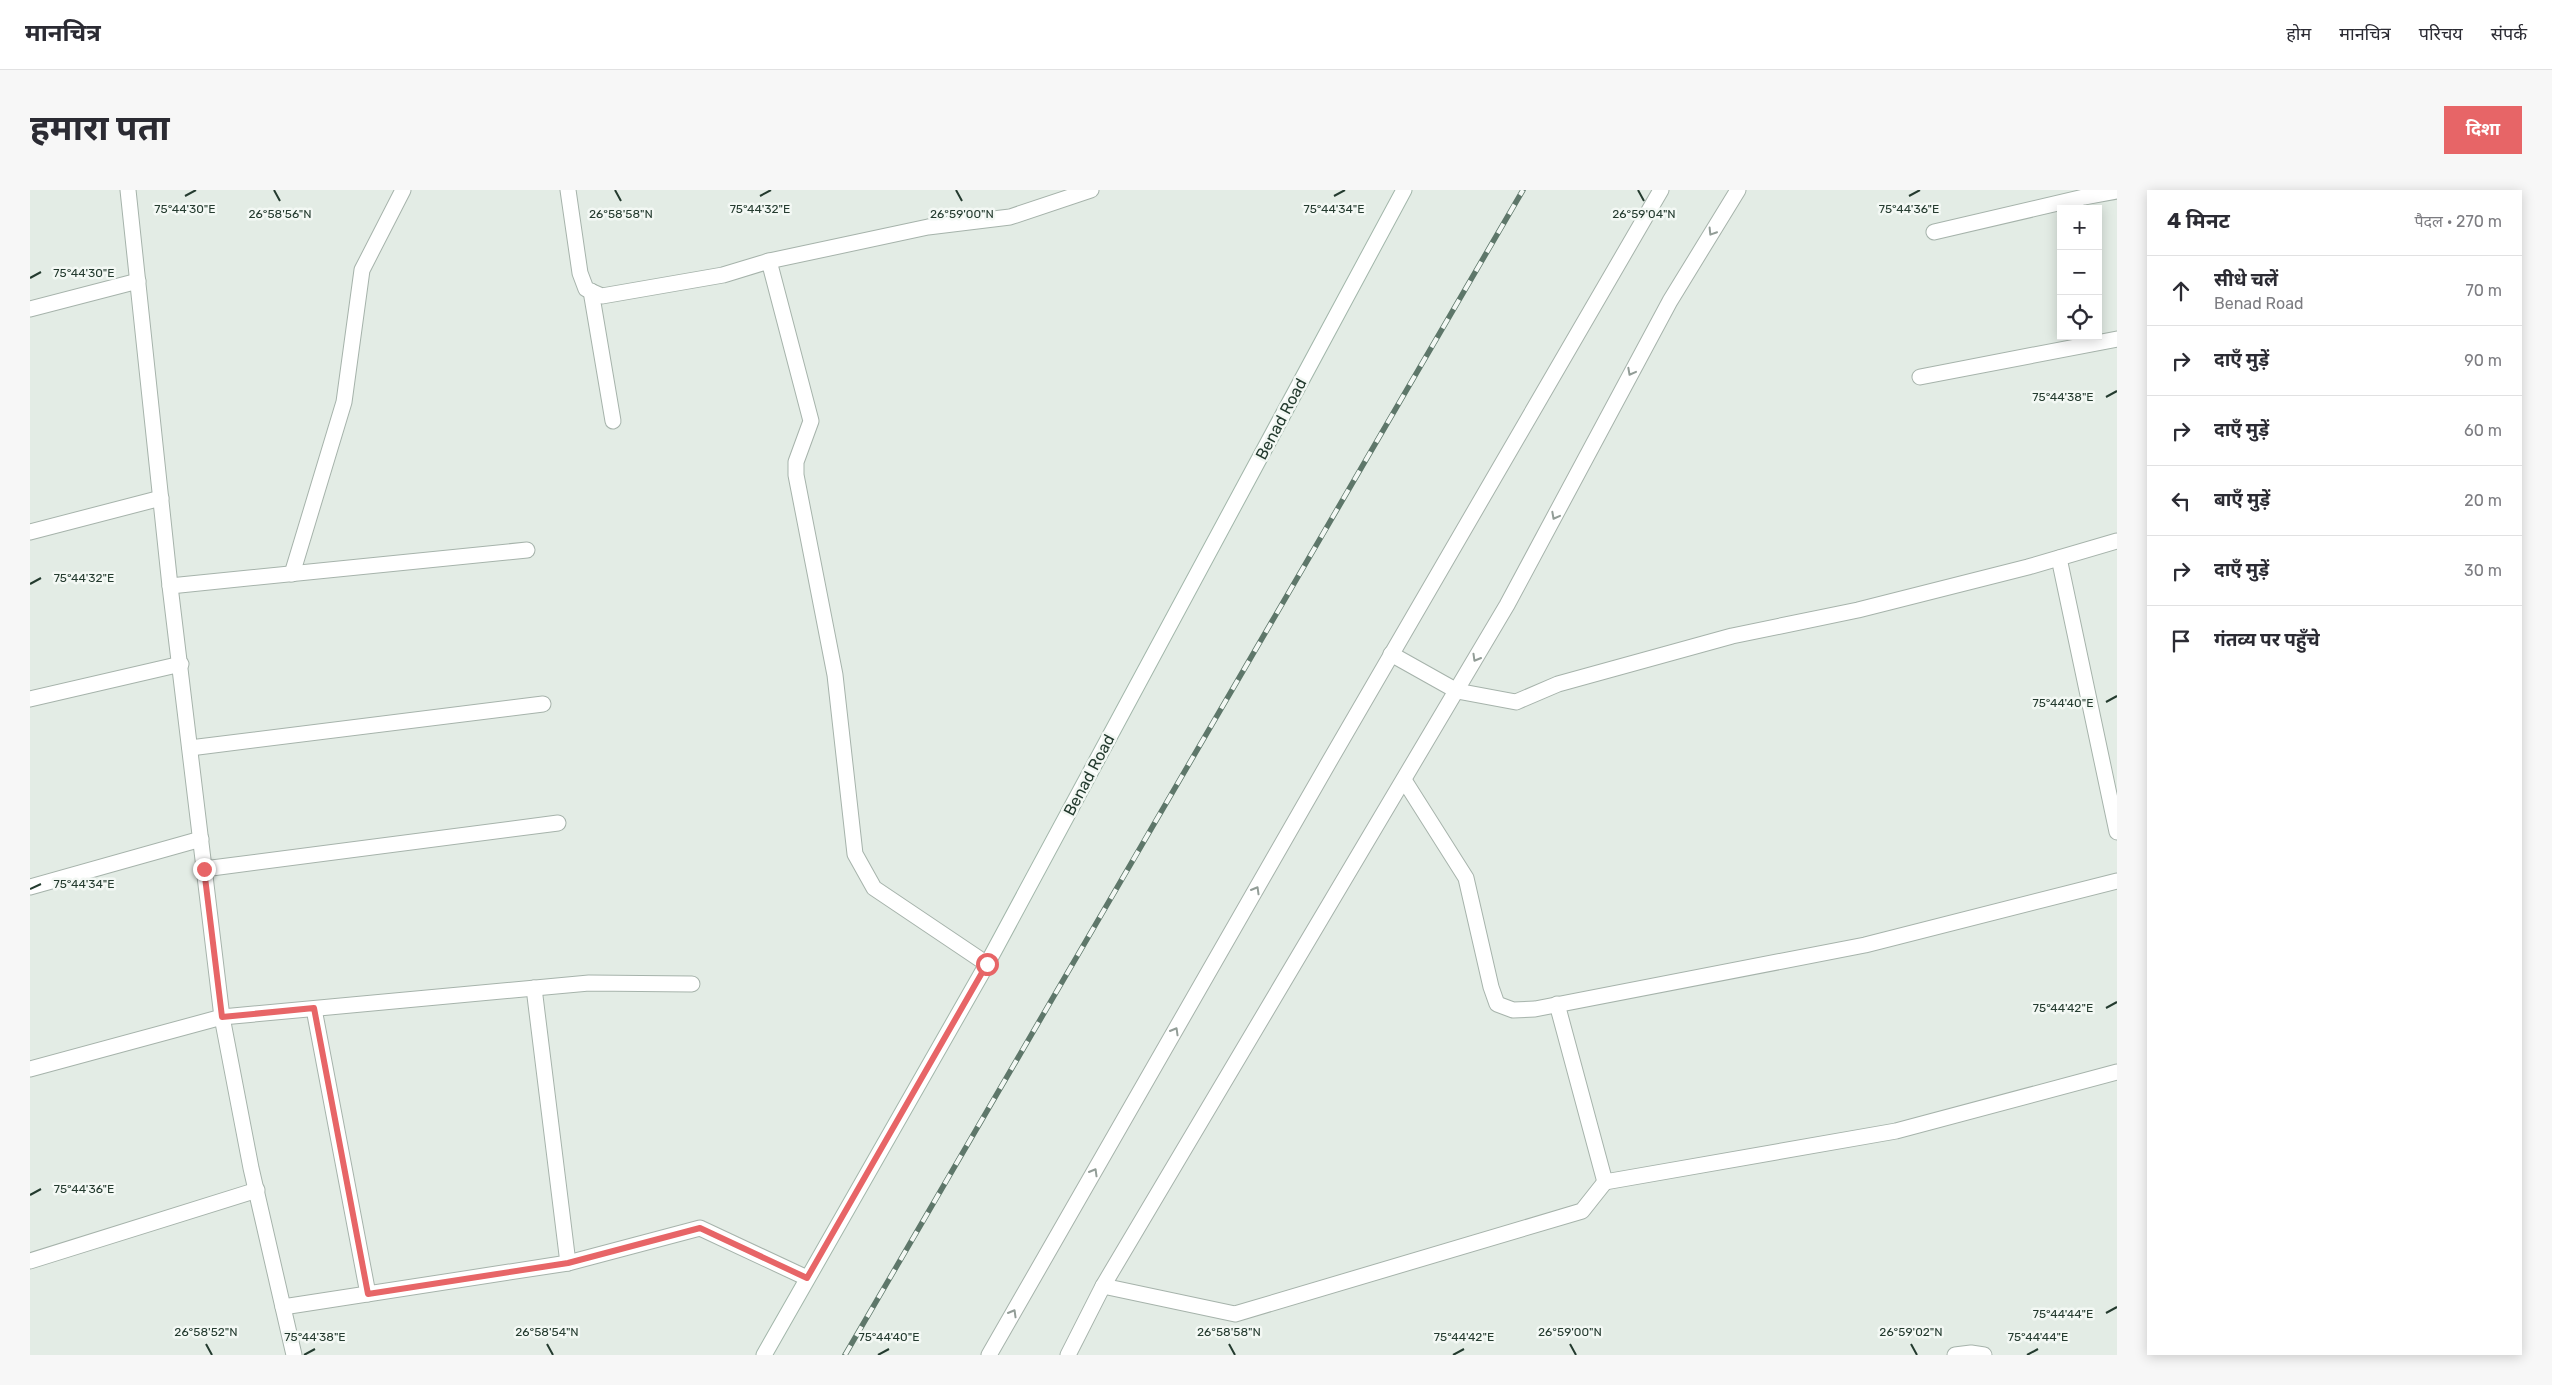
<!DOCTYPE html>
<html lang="hi">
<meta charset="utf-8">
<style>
:root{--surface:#fff;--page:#f7f7f7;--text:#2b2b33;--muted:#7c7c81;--line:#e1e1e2;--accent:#e76567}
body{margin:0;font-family:Rubik,"Noto Sans Devanagari",sans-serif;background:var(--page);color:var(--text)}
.controls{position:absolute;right:15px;top:15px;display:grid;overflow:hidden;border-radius:0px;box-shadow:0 2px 12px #0003}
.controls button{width:45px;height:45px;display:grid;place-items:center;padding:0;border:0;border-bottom:1px solid var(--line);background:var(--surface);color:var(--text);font:25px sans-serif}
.stop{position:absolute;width:15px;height:15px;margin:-11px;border:4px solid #e76567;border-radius:50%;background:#fff}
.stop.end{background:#e76567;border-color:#fff;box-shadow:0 1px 5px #0008}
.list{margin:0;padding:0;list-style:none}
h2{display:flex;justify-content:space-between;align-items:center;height:65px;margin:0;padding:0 20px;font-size:21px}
h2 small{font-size:16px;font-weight:400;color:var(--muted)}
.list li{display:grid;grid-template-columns:32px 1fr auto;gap:15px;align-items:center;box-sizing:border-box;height:70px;padding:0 20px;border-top:1px solid var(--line)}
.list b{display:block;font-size:19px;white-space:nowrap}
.list p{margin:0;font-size:16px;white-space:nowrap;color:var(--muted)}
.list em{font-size:16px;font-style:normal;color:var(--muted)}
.icon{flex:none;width:28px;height:28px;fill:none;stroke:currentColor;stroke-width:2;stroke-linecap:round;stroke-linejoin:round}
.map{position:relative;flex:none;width:2087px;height:1165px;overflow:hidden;border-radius:0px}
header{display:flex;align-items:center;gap:30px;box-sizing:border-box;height:70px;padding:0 25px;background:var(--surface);border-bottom:1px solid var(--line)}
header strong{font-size:24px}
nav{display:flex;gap:28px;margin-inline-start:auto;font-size:18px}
.intro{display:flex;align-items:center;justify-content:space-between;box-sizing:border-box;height:120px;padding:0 30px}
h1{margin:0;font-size:35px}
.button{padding:12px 22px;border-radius:0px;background:var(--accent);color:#fff;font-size:18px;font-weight:700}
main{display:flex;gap:30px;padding:0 30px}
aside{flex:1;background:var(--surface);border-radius:0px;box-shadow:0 2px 12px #0003}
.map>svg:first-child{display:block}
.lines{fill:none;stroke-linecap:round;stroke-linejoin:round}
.minor-casing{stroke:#a6b3ab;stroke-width:17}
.tertiary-casing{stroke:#a6b3ab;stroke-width:17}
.secondary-casing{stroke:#a2b6aa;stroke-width:17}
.minor{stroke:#fff;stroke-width:15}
.tertiary{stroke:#fff;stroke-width:15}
.secondary{stroke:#fff;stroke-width:15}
.rail-casing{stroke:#5e776a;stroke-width:5.5}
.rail{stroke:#f3f8f4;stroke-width:4;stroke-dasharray:11;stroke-linecap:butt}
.oneway{stroke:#929d97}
.route{stroke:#e76567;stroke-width:6}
.ticks{fill:none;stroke:#243b2f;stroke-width:2}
.labels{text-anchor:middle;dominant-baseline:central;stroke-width:5;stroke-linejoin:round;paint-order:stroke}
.street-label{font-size:16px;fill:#243b2f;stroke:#f3f8f4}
.ticks-label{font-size:12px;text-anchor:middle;fill:#243b2f;stroke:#f3f8f4;stroke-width:5;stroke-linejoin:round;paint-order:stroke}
</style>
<header>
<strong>मानचित्र</strong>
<nav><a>होम</a><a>मानचित्र</a><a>परिचय</a><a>संपर्क</a></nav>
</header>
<div class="intro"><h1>हमारा पता</h1><a class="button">दिशा</a></div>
<main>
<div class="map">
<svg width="2087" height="1165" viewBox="0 0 2087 1165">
<rect width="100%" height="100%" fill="#e3ece5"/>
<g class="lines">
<g class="minor-casing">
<g id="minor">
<polyline points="538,0 550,83 556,99 572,106 693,85 739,71 898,37 980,27 1061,0"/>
<polyline points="1904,42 2054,7 2087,1"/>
<polyline points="739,71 781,231 766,272 766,285 805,485 825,664 844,698 957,774"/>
<polyline points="561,101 583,231"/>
<polyline points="0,119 108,91"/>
<polyline points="1890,187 2087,149"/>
<polyline points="0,342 131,308"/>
<polyline points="2029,368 2087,642"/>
<polyline points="262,384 314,212 332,80 373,0"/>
<polyline points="140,396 497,360"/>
<polyline points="1361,464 1427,501 1486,512 1528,494 1702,446 1828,420 1998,377 2087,351"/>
<polyline points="0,509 151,474"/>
<polyline points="160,558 513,514"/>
<polyline points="1374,590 1436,688 1461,797 1467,814 1483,820 1505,819 1835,755 2087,691"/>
<polyline points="174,679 528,633"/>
<polyline points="0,697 171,649"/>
<polyline points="504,798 538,1073"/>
<polyline points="1527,814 1575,992 1866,941 2087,882"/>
<polyline points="284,819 338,1104"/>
<polyline points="0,879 192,827 559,793 662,794"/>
<polyline points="0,1071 227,1000"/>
<polyline points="1073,1096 1205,1124 1552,1021 1575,992"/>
<polyline points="253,1117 538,1073 670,1038 777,1088"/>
<polyline points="1925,1165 1941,1163 1954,1165"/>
</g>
</g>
<g class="tertiary-casing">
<g id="tertiary">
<polyline points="98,0 140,396 192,827 221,978 264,1165"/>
<polyline points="959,1165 1299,572 1631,0"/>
<polyline points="1038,1165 1073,1096 1477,415 1640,111 1708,0"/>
</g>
</g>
<g class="secondary-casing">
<polyline id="secondary" points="734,1165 957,774 1374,0"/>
</g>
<use href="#minor" class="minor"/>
<use href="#tertiary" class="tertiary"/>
<use href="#secondary" class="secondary"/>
<g class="rail-casing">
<polyline id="rail" points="815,1165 1493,0"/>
</g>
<use href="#rail" class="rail"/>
</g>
<defs><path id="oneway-chevron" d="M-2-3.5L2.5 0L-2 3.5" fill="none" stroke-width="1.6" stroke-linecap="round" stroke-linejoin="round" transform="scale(1.25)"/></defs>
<g class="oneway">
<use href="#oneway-chevron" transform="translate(1682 42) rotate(122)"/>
<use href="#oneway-chevron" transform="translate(1601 182) rotate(118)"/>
<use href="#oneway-chevron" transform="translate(1525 326) rotate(118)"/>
<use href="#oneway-chevron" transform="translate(1446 468) rotate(120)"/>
<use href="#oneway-chevron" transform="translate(1226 700) rotate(-60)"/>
<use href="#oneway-chevron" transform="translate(1145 841) rotate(-60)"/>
<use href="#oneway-chevron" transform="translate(1064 982) rotate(-60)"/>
<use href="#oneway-chevron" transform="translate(983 1123) rotate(-60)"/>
</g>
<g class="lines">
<polyline class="route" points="174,679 192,827 284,818 338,1104 538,1073 670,1038 777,1088 957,774"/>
</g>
<path class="ticks" d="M 244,0 L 250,11M 585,0 L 591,11M 926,0 L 932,11M 1608,0 L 1614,11M 155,6 L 166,0M 730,6 L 741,0M 1304,6 L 1315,0M 1879,6 L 1890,0M 0,88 L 11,82M 2076,207 L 2087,201M 0,394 L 11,388M 2076,512 L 2087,506M 0,699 L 11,694M 2076,818 L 2087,812M 0,1005 L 11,999M 2076,1123 L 2087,1117M 176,1154 L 182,1165M 517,1154 L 523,1165M 1199,1154 L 1205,1165M 1540,1154 L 1546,1165M 1881,1154 L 1887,1165M 274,1165 L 285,1159M 848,1165 L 859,1159M 1423,1165 L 1434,1159M 1997,1165 L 2008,1159"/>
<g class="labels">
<g class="street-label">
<text transform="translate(1251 229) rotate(-62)">Benad Road</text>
<text transform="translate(1059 585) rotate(-62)">Benad Road</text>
</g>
</g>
<g class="ticks-label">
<text x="155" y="23">75°44'30"E</text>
<text x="730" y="23">75°44'32"E</text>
<text x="1304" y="23">75°44'34"E</text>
<text x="1879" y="23">75°44'36"E</text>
<text x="250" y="28">26°58'56"N</text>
<text x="591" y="28">26°58'58"N</text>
<text x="932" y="28">26°59'00"N</text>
<text x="1614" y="28">26°59'04"N</text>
<text x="54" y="87">75°44'30"E</text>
<text x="2033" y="211">75°44'38"E</text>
<text x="54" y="392">75°44'32"E</text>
<text x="2033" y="517">75°44'40"E</text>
<text x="54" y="698">75°44'34"E</text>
<text x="2033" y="822">75°44'42"E</text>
<text x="54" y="1003">75°44'36"E</text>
<text x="2033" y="1128">75°44'44"E</text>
<text x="176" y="1146">26°58'52"N</text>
<text x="517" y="1146">26°58'54"N</text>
<text x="1199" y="1146">26°58'58"N</text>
<text x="1540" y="1146">26°59'00"N</text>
<text x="1881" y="1146">26°59'02"N</text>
<text x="285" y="1151">75°44'38"E</text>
<text x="859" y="1151">75°44'40"E</text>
<text x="1434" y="1151">75°44'42"E</text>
<text x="2008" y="1151">75°44'44"E</text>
</g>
</svg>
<div class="controls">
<button>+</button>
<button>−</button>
<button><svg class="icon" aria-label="locate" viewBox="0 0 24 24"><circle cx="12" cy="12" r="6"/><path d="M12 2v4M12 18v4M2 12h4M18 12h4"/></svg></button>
</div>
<div class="stop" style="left:957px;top:774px"></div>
<div class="stop end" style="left:174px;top:679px"></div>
</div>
<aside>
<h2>4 मिनट<small>पैदल · 270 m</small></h2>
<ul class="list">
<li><svg class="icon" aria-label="ahead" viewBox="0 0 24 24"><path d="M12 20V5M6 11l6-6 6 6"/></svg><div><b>सीधे चलें</b><p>Benad Road</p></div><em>70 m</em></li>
<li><svg class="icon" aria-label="right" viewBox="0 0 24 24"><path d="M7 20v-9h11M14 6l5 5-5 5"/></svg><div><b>दाएँ मुड़ें</b></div><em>90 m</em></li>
<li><svg class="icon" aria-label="right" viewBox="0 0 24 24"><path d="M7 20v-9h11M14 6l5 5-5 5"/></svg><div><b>दाएँ मुड़ें</b></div><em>60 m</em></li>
<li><svg class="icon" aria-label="left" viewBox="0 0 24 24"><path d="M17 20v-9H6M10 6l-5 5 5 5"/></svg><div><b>बाएँ मुड़ें</b></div><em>20 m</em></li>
<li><svg class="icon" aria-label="right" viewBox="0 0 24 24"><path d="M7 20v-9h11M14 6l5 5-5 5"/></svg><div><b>दाएँ मुड़ें</b></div><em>30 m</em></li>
<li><svg class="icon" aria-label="arrive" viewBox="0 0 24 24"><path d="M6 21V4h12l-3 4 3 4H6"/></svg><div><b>गंतव्य पर पहुँचे</b></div></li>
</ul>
</aside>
</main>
